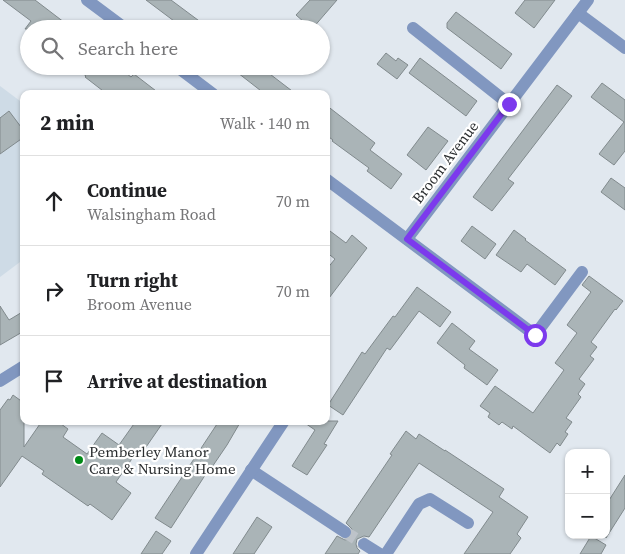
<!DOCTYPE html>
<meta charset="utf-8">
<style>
:root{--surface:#fff;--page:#f2f2f2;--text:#202124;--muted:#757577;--line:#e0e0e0}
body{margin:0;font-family:"Source Serif 4",serif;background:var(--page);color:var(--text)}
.controls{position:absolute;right:15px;bottom:15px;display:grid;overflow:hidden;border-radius:10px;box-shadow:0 1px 4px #0004}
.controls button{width:45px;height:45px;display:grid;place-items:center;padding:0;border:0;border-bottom:1px solid var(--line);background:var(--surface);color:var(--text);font:25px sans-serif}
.stop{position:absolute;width:15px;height:15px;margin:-11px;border:4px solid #7c3aed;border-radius:50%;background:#fff}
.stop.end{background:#7c3aed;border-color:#fff;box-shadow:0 1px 5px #0008}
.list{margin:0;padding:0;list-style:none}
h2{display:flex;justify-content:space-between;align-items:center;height:65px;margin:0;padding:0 20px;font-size:21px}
h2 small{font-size:16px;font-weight:400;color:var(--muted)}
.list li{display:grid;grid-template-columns:32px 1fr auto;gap:15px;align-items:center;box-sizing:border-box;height:90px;padding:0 20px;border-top:1px solid var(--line)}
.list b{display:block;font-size:19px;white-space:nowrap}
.list p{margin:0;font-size:16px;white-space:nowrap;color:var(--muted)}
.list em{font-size:16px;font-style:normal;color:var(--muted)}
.icon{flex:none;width:28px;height:28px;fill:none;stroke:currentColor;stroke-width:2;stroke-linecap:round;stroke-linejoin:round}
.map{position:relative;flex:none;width:625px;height:554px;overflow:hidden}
.search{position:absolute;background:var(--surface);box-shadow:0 1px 4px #0004;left:20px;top:20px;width:310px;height:55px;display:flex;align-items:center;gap:12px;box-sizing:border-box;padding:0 18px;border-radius:28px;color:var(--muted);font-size:19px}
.panel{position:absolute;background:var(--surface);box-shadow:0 1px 4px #0004;left:20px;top:90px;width:310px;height:335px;border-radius:10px}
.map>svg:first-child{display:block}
.built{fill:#cedbe6}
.building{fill:#aab4b7;stroke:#818a8d}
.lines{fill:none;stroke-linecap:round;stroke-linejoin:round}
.street-tunnel{stroke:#bdc3c9;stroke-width:12;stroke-dasharray:12 6;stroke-linecap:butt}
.street{stroke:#8197c0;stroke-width:12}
.route{stroke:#7c3aed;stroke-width:6}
.poi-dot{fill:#008a16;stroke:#fff;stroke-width:2}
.labels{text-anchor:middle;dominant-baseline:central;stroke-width:4.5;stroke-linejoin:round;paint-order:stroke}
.street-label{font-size:15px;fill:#2b2e30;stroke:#fff}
.poi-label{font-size:15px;fill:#2b2e30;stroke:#fff;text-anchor:start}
</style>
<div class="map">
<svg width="625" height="554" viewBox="0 0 625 554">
<rect width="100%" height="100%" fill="#e1e8ef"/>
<polygon class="built" points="0,86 24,104 24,259 0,277"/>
<g class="building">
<polygon points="3,0 35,0 73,29 25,29 31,21"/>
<polygon points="146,0 171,0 210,29 179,29 172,24 174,21"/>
<polygon points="310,0 337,0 312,29 296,15"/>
<polygon points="525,0 555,0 534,28 515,13"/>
<polygon points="456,12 512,54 501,69 447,28 447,23"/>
<polygon points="386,53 396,61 398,58 408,65 397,79 377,64"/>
<polygon points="420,58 477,101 466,116 409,73"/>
<polygon points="73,66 117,66 131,77 134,74 160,94 107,94 85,77 86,76"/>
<polygon points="229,66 270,66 266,71 296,94 265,94"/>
<polygon points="602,83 625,100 625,151 614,165 599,154 624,122 591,97"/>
<polygon points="557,85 572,96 508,179 514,183 492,211 473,197"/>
<polygon points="326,105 375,143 370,150 402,174 391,189 367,171 369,168 332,141 333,140 326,135"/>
<polygon points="9,111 24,131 24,137 0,154 0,118"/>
<polygon points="428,127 448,141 426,170 407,155"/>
<polygon points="611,178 625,188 625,210 601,192"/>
<polygon points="472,226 496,244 485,259 461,241"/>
<polygon points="326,228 346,243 352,235 367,248 326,302 326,270 335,259 326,252"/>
<polygon points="514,230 526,239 525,240 566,270 555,285 527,264 521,272 496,255"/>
<polygon points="589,276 623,301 616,310 615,309 591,342 597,347 590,356 594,359 579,379 585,384 578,394 581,397 566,418 572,422 565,432 568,434 560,446 557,443 550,453 513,426 512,429 502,422 499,425 488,417 490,413 480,406 495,386 533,413 564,370 555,363 577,333 567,325 591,292 582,285"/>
<polygon points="417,287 451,312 440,327 419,311 390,350 387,348 343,415 328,405 362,352 365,354 393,316 395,317"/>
<polygon points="0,306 9,320 24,311 24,331 0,345"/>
<polygon points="452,323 475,341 469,349 498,370 487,385 464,368 465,365 437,343"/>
<polygon points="13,395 24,403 24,447 42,421 57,421 68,429 63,437 87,454 102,433 119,445 136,421 164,421 144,450 140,447 116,482 131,493 112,520 90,504 88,506 42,474 44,471 22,456 0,487 0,410 8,399 10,400"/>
<polygon points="219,421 241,421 227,445 210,470 209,469 202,480 171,528 155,518"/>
<polygon points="302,421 338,421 324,444 327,445 307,475 292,466 315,430"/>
<polygon points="406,431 416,439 419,434 445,451 445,450 504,489 499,497 528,517 517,534 521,538 510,554 464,554 493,512 419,463 369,537 364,536 357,539 356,544 357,548 360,551 358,554 325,554 337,536 345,540 349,539 352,536 352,529 346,523 392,455 390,454"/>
<polygon points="625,475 625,508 606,538 606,505"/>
<polygon points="257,517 272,527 254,554 233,554"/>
<polygon points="156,531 171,541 162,554 141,554"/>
<polygon points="591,536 606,545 601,554 580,554"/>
</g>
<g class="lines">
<polyline class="street-tunnel" points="345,532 364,544"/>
<g class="street">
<polyline points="87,0 126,29"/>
<polyline points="578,13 625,48"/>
<polyline points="413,28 509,104"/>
<polyline points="176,66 213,94"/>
<polyline points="326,179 535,335 582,272"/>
<polyline points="407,239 588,0"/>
<polyline points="0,381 24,366"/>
<polyline points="251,470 345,532"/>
<polyline points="364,544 380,554"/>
<polyline points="196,554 284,421"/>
<polyline points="386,554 419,504 430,499 468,523"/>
</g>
</g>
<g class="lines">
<polyline class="route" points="509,104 407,239 535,335"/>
</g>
<circle class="poi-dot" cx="79" cy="460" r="5"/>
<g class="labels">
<g class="street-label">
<text transform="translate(445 162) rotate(-53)">Broom Avenue</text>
</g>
<g class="poi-label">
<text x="89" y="451">Pemberley Manor<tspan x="89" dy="17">Care &amp; Nursing Home</tspan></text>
</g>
</g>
</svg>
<div class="controls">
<button>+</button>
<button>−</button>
</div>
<div class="stop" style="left:535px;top:335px"></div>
<div class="stop end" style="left:509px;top:104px"></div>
<div class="search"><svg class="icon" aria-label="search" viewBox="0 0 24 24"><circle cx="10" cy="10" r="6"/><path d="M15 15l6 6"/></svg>Search here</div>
<section class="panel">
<h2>2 min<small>Walk · 140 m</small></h2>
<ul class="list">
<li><svg class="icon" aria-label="ahead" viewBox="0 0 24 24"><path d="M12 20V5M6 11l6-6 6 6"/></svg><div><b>Continue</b><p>Walsingham Road</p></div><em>70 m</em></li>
<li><svg class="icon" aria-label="right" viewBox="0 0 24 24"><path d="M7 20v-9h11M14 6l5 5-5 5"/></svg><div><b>Turn right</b><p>Broom Avenue</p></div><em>70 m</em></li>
<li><svg class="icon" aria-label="arrive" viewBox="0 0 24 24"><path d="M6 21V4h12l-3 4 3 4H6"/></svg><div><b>Arrive at destination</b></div></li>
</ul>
</section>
</div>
